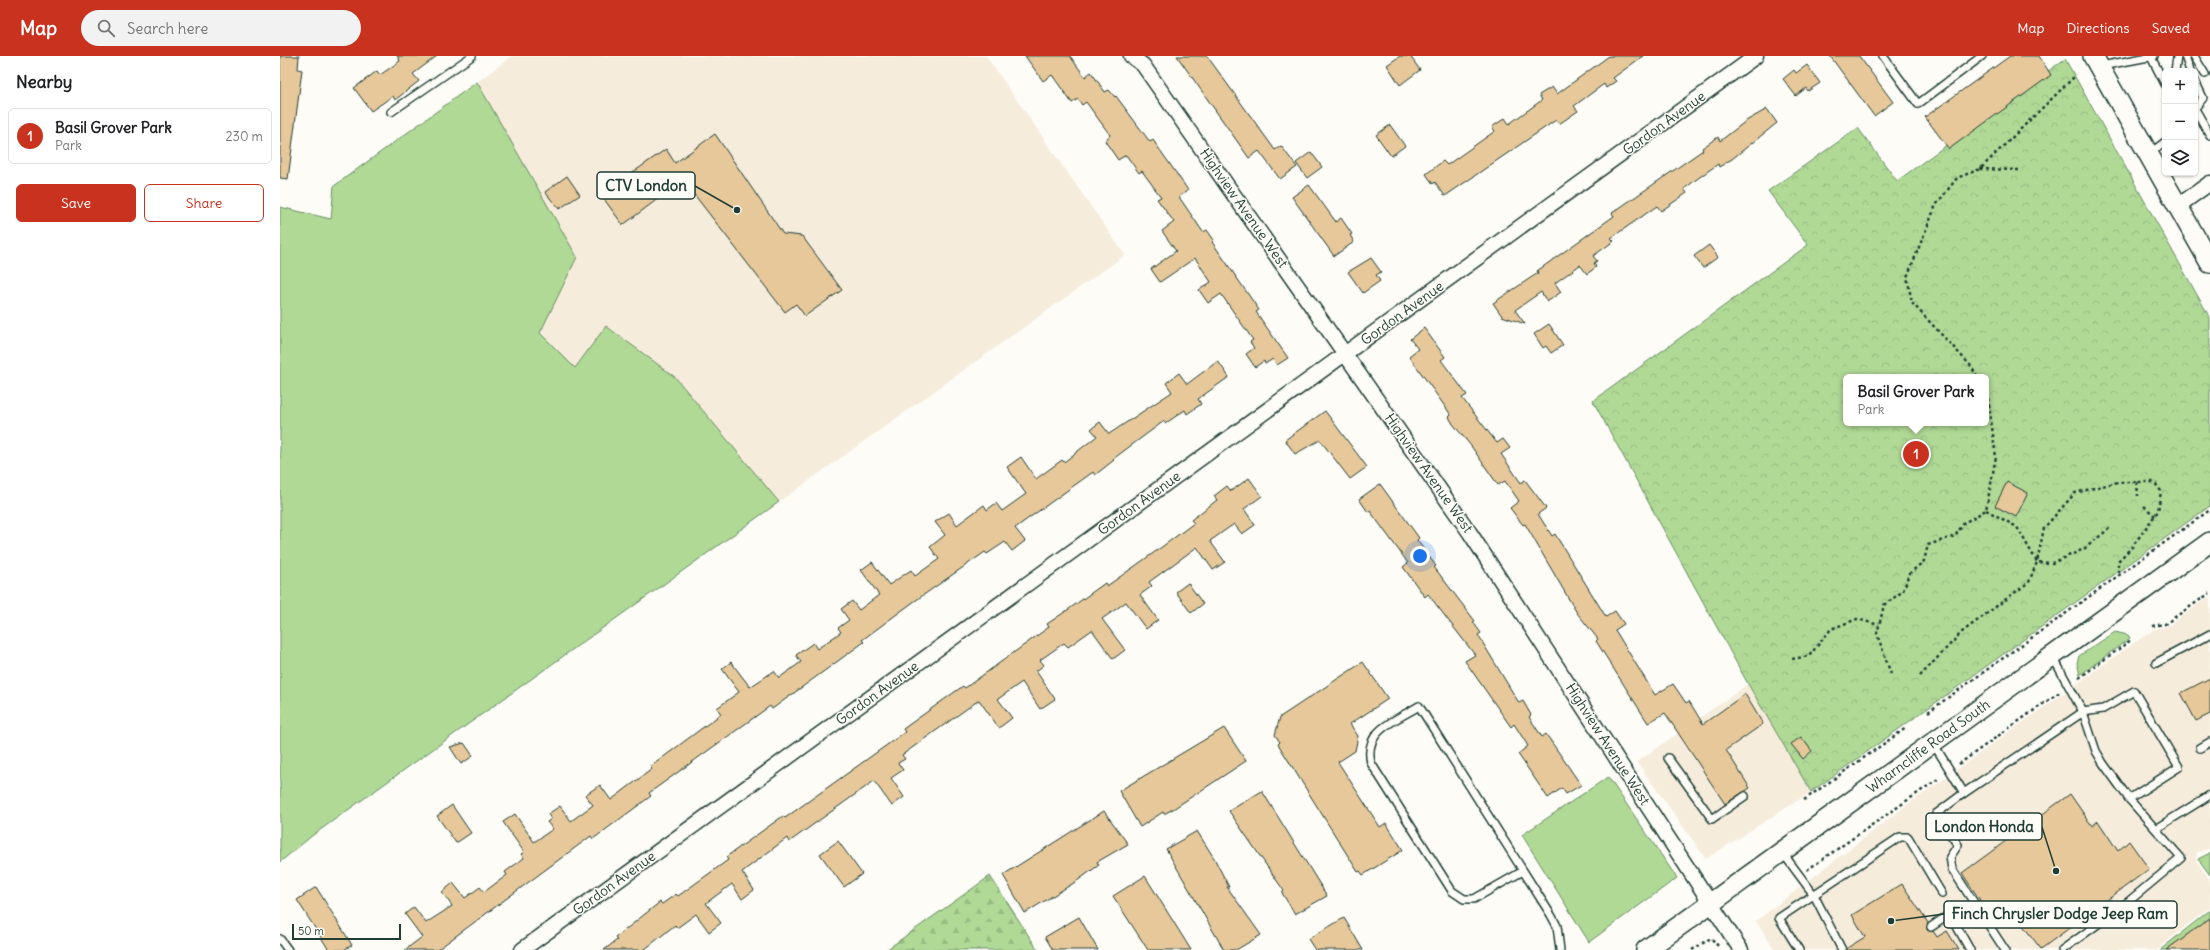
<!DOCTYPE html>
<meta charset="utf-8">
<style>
:root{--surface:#fff;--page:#f2f2f2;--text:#202124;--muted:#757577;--line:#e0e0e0;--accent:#c8321e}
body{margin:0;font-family:Delius,sans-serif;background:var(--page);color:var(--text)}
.controls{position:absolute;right:12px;top:12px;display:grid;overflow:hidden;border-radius:6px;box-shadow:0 1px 3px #0004}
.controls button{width:36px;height:36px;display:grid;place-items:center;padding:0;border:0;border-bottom:1px solid var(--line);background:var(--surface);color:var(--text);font:20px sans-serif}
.scale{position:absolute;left:12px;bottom:10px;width:109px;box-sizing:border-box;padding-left:4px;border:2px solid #1f3d34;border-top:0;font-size:11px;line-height:14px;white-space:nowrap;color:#1f3d34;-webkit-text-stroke:3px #fdfcf7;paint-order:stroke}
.you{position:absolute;left:1140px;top:500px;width:14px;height:14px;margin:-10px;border:3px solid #fff;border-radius:50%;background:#1a73e8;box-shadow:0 0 0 6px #1a73e833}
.badge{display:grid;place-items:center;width:26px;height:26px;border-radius:50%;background:var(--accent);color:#fff;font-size:13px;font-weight:700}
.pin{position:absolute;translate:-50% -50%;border:2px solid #fff;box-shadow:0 1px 4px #0006}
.popup{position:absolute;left:1563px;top:318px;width:146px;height:52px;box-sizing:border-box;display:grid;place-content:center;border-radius:6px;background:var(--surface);filter:drop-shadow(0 1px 3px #0005);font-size:13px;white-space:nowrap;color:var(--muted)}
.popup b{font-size:15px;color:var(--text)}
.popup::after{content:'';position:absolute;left:50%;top:100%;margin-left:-8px;border:8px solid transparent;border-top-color:var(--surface)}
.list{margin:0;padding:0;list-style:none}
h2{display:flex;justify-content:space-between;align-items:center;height:52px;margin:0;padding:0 16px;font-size:17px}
h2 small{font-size:13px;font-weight:400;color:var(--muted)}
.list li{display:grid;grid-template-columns:26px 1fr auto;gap:12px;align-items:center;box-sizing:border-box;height:56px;margin:0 8px 8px;padding:0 8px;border:1px solid var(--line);border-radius:6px}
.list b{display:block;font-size:15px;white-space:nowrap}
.list p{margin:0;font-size:13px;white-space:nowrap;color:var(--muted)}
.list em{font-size:13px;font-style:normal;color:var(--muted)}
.actions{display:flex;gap:8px;padding:12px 16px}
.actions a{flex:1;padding:9px 0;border:1px solid var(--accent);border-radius:6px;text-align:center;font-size:14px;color:var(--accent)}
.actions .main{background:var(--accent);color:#fff}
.icon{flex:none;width:22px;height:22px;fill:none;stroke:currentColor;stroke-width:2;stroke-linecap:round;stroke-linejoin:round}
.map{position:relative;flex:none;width:1930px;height:894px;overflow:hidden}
header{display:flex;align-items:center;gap:24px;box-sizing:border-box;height:56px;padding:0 20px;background:var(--accent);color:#fff}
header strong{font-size:19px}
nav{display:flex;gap:22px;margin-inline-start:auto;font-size:14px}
.search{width:280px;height:36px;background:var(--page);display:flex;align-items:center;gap:10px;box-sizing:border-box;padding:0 14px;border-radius:22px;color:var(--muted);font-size:15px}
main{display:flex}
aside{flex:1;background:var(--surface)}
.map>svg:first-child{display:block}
.built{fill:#f6ecdb}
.green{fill:#b0d996;stroke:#688b65}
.forest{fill:url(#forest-firs);stroke:#688b65}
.park{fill:url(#park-crowns);stroke:#688b65;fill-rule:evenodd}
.building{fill:#e7c89a;stroke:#1f3d34}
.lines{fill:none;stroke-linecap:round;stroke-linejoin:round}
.service-casing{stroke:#1f3d34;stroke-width:10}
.minor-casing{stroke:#1f3d34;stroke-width:17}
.secondary-casing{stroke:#1f3d34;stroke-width:22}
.path{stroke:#1f3d34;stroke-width:2.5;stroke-dasharray:3 3;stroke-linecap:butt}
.service{stroke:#fdfcf7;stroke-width:7}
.minor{stroke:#fdfcf7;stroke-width:14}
.secondary{stroke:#fdfcf7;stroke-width:19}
.labels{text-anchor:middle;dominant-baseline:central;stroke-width:3;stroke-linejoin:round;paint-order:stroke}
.street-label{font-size:14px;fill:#1f3d34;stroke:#fdfcf7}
.leader{fill:none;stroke:#1f3d34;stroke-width:1.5}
.callout-dot{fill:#1f3d34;stroke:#fdfcf7;stroke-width:1.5}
.callout{fill:#fdfcf7;stroke:#1f3d34;stroke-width:1.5}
.callout-label{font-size:15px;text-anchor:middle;font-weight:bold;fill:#1f3d34}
</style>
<header>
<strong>Map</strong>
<div class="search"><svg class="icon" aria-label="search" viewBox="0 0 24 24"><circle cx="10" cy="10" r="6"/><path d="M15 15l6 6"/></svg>Search here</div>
<nav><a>Map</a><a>Directions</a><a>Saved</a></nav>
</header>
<main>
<aside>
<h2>Nearby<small></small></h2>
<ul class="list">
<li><span class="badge">1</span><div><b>Basil Grover Park</b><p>Park</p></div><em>230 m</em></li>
</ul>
<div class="actions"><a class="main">Save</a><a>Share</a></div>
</aside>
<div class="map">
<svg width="1930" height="894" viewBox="0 0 1930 894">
<defs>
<pattern id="forest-firs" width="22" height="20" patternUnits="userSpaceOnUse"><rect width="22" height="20" fill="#b0d996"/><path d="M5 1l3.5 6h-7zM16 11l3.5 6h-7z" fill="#97bb82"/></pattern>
<pattern id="park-crowns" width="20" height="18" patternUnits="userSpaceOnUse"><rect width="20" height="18" fill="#b0d996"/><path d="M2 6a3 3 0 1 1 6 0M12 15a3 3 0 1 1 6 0" fill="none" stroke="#97bb82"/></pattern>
</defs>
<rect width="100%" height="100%" fill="#fdfcf7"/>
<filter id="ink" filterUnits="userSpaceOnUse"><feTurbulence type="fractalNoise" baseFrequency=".025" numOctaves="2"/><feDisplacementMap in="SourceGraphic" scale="8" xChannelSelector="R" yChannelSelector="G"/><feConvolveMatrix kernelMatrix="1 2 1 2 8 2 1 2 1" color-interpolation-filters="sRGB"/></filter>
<g filter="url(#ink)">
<g class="built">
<polygon points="232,0 706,0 845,199 499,446 395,321 327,270 295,312 260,277 297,201 197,26"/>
<polygon points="1930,540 1930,792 1917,796 1916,804 1930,824 1930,851 1876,894 1495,894 1476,865 1623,752 1854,587 1875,573 1888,570"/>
<polygon points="1468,628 1531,736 1426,803 1357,706"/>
</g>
<g class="green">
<polygon points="197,26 297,201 260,277 295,312 326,270 395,321 499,446 33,779 0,806 0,151 51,163 54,130"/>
<polygon points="1835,576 1848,579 1850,582 1800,619 1797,607 1799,600"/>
<polygon points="1328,721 1397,822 1309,886 1242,779"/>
<polygon points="1930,797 1930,819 1918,803"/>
<polygon points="1930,854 1930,863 1889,894 1880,894"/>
</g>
<polygon class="forest" points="710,820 758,894 606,894"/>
<path class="park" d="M 1785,3 L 1930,262 L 1930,450 L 1531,736 L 1468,628 L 1313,345 L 1528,189 L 1488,135 L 1578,72 L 1617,125 ZM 1566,321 L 1706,321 L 1706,367 L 1566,367 Z"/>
<g class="building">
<polygon points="0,0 19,0 18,13 22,14 8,123 0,122"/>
<polygon points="117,0 157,0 133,18 139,25 115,44 113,40 91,55 74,32 97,15 100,19 120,5"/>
<polygon points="745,0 790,0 805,21 811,16 825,36 829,34 835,41 836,40 870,86 873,84 908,134 899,141 923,176 927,174 934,184 932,186 979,254 976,256 1008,302 997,309 993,303 985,308 984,305 975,311 966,298 974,292 970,286 973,284 941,238 928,247 919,234 931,226 915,202 880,226 871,213 896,195 882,175 894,166 877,143 881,141 862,115 859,117 846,99 838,104 825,85 830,79 806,46 802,49 798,43 792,47 772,19 763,25"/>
<polygon points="897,0 927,0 995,94 1001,90 1017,111 1000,123 979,95 969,102"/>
<polygon points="1120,0 1130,0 1140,14 1120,29 1107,9"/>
<polygon points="1329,0 1363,0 1333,22 1336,25 1326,32 1324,28 1294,50 1298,55 1279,68 1276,64 1171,136 1165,140 1155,126 1153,128 1146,118 1163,105 1167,109 1215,75 1212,71 1225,62 1229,68 1262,44 1259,39 1272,31 1277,38"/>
<polygon points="1550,0 1579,0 1613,46 1594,60"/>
<polygon points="1730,0 1759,0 1771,19 1669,93 1645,61"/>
<polygon points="1527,9 1540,27 1528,35 1526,32 1516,40 1503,23 1514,14 1516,17"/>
<polygon points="1487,53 1497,67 1452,103 1439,111 1438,108 1417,123 1404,133 1407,137 1381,155 1377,150 1331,182 1334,185 1313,200 1317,205 1314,207 1316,211 1307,218 1300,209 1275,227 1281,236 1267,246 1261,236 1235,254 1245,268 1222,260 1213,247 1258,217 1257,215 1334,160 1332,157 1423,94 1422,92 1438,81 1440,85 1466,65"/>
<polygon points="1110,69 1125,90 1111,100 1096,79"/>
<polygon points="435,78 503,178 522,180 562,234 525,260 516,248 505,256 403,124 343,169 321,139 386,93 395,107"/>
<polygon points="1031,96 1042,111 1027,122 1016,107"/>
<polygon points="287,120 300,139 279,153 265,136"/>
<polygon points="1029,129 1056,166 1061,162 1072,178 1070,179 1074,186 1054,200 1012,141"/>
<polygon points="1429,189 1438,201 1423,212 1414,200"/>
<polygon points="1091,202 1101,216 1096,219 1100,225 1083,237 1068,216"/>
<polygon points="1269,268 1283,289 1271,297 1266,290 1263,292 1254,278"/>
<polygon points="1144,272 1165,301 1161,304 1187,339 1182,342 1217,387 1223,383 1230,392 1221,398 1241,427 1245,424 1266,452 1258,458 1272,480 1275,478 1326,561 1335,555 1344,568 1335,574 1375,639 1393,628 1406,647 1409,645 1423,668 1465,638 1483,668 1446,694 1470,732 1445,748 1385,657 1368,667 1316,585 1318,583 1297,557 1245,468 1243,469 1230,452 1239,445 1225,425 1218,429 1191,390 1173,368 1169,361 1171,359 1129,300 1138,293 1130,283"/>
<polygon points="938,305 949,321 918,343 921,348 907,358 905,354 886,367 884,365 833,403 834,404 815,419 813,416 735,472 745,485 732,495 725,486 707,498 705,496 632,547 582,584 584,586 558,605 492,653 490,650 454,676 369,737 371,740 313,783 311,780 157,894 125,894 142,881 125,858 134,851 146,867 172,850 162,836 173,827 185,842 200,831 204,836 227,819 225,816 244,802 241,798 244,796 223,766 235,758 254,786 273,773 267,766 271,763 268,758 280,750 291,765 313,749 305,739 320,729 331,744 372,713 370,711 441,658 437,652 459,636 442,613 451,606 470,631 494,615 499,622 521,606 516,599 533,587 537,593 561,576 558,572 569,564 561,553 572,545 579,554 599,539 581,514 592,506 609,529 631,514 635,520 659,503 650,491 665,479 655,466 669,457 677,469 704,449 707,454 716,447 722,455 746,438 727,411 741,401 756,423 782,404 784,406 817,380 811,373 820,366 829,378 892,336 886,327 899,317 907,328"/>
<polygon points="1045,355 1087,411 1070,423 1040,384 1015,398 1005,384"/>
<polygon points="969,422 982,440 964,453 975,469 962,478 954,468 930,485 945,506 933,514 917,491 869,526 872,530 860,539 878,564 866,573 846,546 822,563 845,594 833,603 812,574 788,591 784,587 760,604 764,609 756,615 775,643 760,653 742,626 718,643 732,662 719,672 699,644 622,699 625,703 618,707 623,714 611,722 624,741 612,750 594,725 509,786 507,782 462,816 474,834 462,843 452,828 426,847 441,867 429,876 416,858 397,872 395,869 364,894 324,894 337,884 335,882 380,846 382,848 396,838 398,840 448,804 446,801 503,760 505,762 625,676 623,673 683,630 685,632 769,571 767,568 789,553 825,527 827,530 879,493 914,467 911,464 937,444 934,440 947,430 951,435"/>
<polygon points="1727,426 1748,437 1736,461 1715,450"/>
<polygon points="1100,428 1139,482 1137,484 1156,510 1154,511 1195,565 1193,566 1201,577 1198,579 1239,647 1243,645 1251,659 1249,661 1262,681 1266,678 1301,729 1286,738 1282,732 1268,742 1238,698 1248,690 1234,668 1231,671 1185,605 1195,599 1148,538 1145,541 1123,511 1128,507 1090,455 1088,456 1079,443"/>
<polygon points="908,527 923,548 911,557 896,536"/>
<polygon points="1083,606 1108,643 1070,668 1078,680 1075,695 1058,706 1100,771 1106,767 1123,794 1083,819 1080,815 1078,816 998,688 1000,686 995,679 1000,661"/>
<polygon points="1930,622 1930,658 1916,665 1901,637"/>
<polygon points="944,672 966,705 893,753 884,758 883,756 860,771 839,735"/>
<polygon points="1521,681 1532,695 1523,703 1511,688"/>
<polygon points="184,687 193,700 181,708 170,691"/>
<polygon points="982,735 1047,840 1015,858 1002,837 1004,835 949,755"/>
<polygon points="1790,738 1812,770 1818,765 1838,795 1849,785 1869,813 1761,893 1734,858 1717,870 1682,817"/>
<polygon points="172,749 191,777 176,787 157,760"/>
<polygon points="824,755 848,788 817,806 819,809 797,825 745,857 723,819"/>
<polygon points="917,775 934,802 949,831 947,831 981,879 956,894 944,894 886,793"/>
<polygon points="558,785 582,818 564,831 540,798"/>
<polygon points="865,820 911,894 868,894 833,840"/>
<polygon points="1622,828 1648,867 1647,874 1653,875 1657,881 1667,875 1679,894 1567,894 1567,892 1585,881 1572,859"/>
<polygon points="36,831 72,889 64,894 49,894 17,844"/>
<polygon points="799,861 818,894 773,894 765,881"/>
<polygon points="1064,862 1083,894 1035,894 1028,883"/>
<polygon points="1930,862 1930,894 1886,894"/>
</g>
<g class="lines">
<g class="service-casing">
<g id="service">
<polyline points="1603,0 1638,48 1702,0"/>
<polyline points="1905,0 1910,15"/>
<polyline points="1914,0 1925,18"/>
<polyline points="1871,1 1885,28"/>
<polyline points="1821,10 1874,0"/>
<polyline points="1895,15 1897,1"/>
<polyline points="1915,25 1923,42 1915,52"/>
<polyline points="1915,53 1930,79"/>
<polyline points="111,56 192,0"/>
<polyline points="1869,98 1885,86"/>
<polyline points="1773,601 1803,656 1816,695 1823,707 1849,743 1901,802 1843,850 1782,894"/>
<polyline points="1876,607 1930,578"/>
<polyline points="1653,687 1684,737 1656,758 1678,789 1670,801 1672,813 1725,894"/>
<polyline points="1920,692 1930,686"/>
<polyline points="1388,702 1432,763 1465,740"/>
<polyline points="1684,737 1803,656 1823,653 1854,635 1899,711 1849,743"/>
<polyline points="1877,772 1930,739"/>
<polyline points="1502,796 1534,839 1562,894"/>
<path d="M 1243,815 L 1194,843 L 1184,843 L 1172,835 L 1091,707 C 1083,674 1115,665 1139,650 L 1271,859 L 1277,870 L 1280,894"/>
<polyline points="1651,871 1670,858 1690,894"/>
<polyline points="0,883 8,894"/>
<polyline points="1519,894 1499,862 1620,781 1628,781 1662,838"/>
</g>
</g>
<g class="minor-casing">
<g id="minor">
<polyline points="851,0 863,9 1190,477 1461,894"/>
<polyline points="1898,150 1930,127"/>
<polyline points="242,894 1476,0"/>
</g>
</g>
<g class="secondary-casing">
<g id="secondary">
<polyline points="1813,0 1930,207"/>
<polyline points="1366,894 1930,486"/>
</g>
</g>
<g class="path">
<polyline points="1700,113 1739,114"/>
<polyline points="1697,321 1691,310 1632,247 1627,221 1656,149 1677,122 1700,113 1796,19"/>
<polyline points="1857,426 1858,440"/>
<polyline points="1864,450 1875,460"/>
<polyline points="1706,454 1737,471 1757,506 1764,472 1795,437 1838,426 1874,426 1881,435 1878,455 1852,491 1838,505 1838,520"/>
<polyline points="1872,570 1885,568 1930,537"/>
<polyline points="1512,603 1529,600 1551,573 1577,563 1599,569"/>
<polyline points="1611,618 1597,578 1604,549 1623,535 1629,518 1644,505 1648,489 1675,480 1684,467 1706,454 1716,401 1708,342 1706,338"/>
<polyline points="1640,620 1682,576 1749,526 1757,506 1772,507 1804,493 1831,471"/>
<polyline points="1799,622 1851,584"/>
<polyline points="1648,656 1930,454"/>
<polyline points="1679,708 1781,635"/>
<polyline points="1524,744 1626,672"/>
<polyline points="1527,814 1658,723"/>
<polyline points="1412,894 1431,882 1439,891"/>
</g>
<use href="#service" class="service"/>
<use href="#minor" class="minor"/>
<use href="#secondary" class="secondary"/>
</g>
</g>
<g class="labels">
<g class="street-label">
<text transform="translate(1384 67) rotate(-36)">Gordon Avenue</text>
<text transform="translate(964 152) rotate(55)">Highview Avenue West</text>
<text transform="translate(1122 257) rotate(-36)">Gordon Avenue</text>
<text transform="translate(1149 417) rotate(55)">Highview Avenue West</text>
<text transform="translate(859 447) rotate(-36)">Gordon Avenue</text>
<text transform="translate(597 637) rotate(-36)">Gordon Avenue</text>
<text transform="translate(1328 688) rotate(57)">Highview Avenue West</text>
<text transform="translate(1648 690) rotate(-36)">Wharncliffe Road South</text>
<text transform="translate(334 827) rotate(-36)">Gordon Avenue</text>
</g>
</g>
<path class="leader" d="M457 154L415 130M1776 815L1762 771M1611 865L1664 858"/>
<g class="callout-dot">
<circle cx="457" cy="154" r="4"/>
<circle cx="1776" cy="815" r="4"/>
<circle cx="1611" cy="865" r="4"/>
</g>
<g class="callout">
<rect x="317" y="116" width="98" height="27" rx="4"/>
<rect x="1646" y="757" width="116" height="27" rx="4"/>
<rect x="1664" y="845" width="233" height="27" rx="4"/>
</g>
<g class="callout-label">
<text x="366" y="135">CTV London</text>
<text x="1704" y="776">London Honda</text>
<text x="1780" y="863">Finch Chrysler Dodge Jeep Ram</text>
</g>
</svg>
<div class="controls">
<button>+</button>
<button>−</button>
<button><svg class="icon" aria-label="layers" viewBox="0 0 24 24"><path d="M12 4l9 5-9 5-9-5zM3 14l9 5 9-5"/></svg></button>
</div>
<div class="scale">50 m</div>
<div class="you"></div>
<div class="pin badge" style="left:1636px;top:398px">1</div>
<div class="popup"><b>Basil Grover Park</b>Park</div>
</div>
</main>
